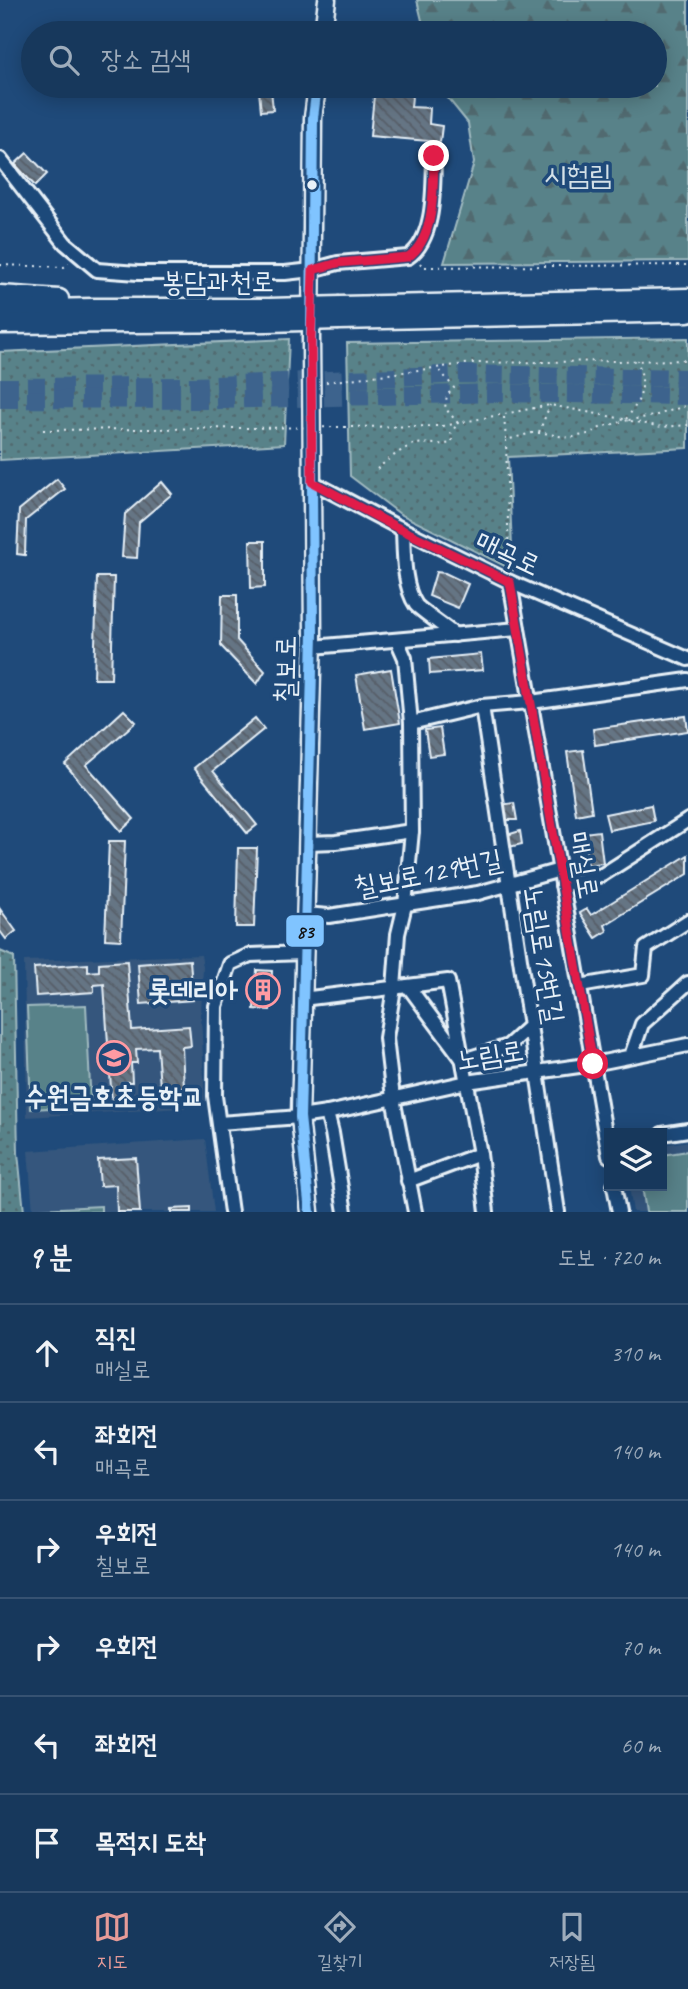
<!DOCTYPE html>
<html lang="ko">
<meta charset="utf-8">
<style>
:root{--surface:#17385c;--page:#203f62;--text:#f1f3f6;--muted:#9eacbb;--line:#365272;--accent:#e69b98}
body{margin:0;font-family:Caveat,"Poor Story",sans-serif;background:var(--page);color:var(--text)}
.controls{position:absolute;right:21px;bottom:21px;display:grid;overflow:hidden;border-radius:0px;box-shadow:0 4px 18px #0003}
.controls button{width:63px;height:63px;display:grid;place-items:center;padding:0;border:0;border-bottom:2px solid var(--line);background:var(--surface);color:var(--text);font:35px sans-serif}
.stop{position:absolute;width:21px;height:21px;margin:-16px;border:5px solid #e11d48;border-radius:50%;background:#fff}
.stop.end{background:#e11d48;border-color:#fff;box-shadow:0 2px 7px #0008}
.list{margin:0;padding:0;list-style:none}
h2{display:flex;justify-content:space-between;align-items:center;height:91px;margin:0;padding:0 28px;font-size:30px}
h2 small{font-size:23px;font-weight:400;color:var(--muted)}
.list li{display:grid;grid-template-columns:46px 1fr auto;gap:21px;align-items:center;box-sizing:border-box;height:98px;padding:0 28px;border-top:2px solid var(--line)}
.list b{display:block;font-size:26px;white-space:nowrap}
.list p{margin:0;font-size:23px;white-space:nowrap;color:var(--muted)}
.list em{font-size:23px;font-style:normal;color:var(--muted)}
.icon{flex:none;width:38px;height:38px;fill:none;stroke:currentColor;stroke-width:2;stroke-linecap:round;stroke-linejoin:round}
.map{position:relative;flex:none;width:688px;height:1212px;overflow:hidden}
.search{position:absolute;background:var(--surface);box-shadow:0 4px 18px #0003;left:21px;right:21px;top:21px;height:77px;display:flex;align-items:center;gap:18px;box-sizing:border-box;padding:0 24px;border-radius:38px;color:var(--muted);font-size:26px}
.sheet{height:679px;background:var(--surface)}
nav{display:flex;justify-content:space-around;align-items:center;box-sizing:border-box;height:98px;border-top:2px solid var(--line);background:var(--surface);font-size:19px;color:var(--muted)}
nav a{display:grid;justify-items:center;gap:4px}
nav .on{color:var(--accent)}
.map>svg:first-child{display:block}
.built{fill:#34577d}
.forest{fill:url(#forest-firs);stroke:#a0bac0;stroke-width:2}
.park{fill:url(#park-dots);stroke:#a0bac0;stroke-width:2}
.pitch{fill:#598289;stroke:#a0bac0;stroke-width:2}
.building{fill:url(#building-back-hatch);stroke:#e8f1f8;stroke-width:2}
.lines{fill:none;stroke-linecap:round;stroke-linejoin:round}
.highway-tunnel{stroke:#3d638d;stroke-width:18;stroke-dasharray:18 9;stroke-linecap:butt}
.minor-casing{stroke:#e8f1f8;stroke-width:18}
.major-casing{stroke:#e8f1f8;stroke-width:21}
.highway-casing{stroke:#e8f1f8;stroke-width:23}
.path{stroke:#e8f1f8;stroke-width:2;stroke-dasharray:2 5;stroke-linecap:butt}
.minor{stroke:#1f4a7a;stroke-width:12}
.major{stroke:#1f4a7a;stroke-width:16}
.highway{stroke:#1f4a7a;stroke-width:18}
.highway-bridge-casing{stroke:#e8f1f8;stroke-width:23;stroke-linecap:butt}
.path-bridge{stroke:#e8f1f8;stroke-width:2;stroke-dasharray:2 5;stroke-linecap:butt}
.highway-bridge{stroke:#1f4a7a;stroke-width:18}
.bus-1-casing{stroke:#1f4a7a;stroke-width:16}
.bus-1{stroke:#80c4ff;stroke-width:10}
.route{stroke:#e11d48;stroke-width:9}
.bus-dot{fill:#e8f1f8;stroke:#1f4a7a;stroke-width:2.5}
.labels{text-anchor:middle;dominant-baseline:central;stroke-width:7;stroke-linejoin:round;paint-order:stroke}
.park-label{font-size:28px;fill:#d3e0e7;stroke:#1f4a7a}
.street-label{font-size:28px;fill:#e8f1f8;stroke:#1f4a7a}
.poi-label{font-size:28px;font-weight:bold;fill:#e8f1f8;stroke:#1f4a7a;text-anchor:end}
.line-badge{stroke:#1f4a7a;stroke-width:2.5}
.pale-badge-label{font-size:19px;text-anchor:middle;font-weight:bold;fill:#111}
</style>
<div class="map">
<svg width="688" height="1212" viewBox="0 0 688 1212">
<defs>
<pattern id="forest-firs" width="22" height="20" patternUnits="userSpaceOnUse" patternTransform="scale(1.75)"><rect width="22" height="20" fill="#598289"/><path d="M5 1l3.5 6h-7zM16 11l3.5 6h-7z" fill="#516b70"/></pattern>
<pattern id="park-dots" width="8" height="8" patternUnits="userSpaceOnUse" patternTransform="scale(1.75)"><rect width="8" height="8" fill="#598289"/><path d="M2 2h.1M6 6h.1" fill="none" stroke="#516b70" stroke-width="1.8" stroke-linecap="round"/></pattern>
<pattern id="building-back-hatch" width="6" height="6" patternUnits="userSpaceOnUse" patternTransform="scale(1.75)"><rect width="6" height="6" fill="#657484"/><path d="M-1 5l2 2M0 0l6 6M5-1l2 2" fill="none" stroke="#565e67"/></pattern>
</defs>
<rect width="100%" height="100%" fill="#1f4a7a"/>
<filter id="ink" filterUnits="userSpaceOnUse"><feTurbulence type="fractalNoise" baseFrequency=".0143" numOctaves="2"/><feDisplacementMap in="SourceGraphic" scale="14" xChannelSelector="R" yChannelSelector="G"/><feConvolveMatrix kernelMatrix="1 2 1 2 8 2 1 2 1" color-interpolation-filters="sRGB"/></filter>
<g filter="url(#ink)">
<g class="built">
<polygon points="201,955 203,967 201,1015 205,1101 200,1107 27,1117 24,961"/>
<polygon points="205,1139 214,1212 33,1212 28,1151"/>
<polygon points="688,1141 688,1212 633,1212 629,1186 662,1186 662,1145"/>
</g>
<polygon class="forest" points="417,0 688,0 688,261 444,263 474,163 468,123 438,86 655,86 655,33 425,33"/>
<g class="park">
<polygon points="688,338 688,448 508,457 513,570 400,514 350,476 347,343"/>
<polygon points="289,339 284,444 0,460 0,352"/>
<polygon points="0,951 14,957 18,1153 24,1212 0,1212"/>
</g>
<g class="pitch">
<polygon points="86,1005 91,1106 31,1109 27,1007"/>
<polygon points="688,1151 688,1212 646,1212 642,1186 662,1186 662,1155"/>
<polygon points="101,1206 101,1212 42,1212 41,1209"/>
</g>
<g class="building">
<polygon points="375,86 413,86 411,107 430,108 429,124 442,126 440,142 370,136"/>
<polygon points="271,89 273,110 261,111 259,91"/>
<polygon points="27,153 47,174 35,186 15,164"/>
<polygon points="57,479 65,489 26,520 25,555 17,554 19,510"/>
<polygon points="162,482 172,494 139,522 137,558 122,557 125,514"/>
<polygon points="250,541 265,541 265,587 251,588"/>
<polygon points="436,572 445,573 468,584 458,608 429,596"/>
<polygon points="97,577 114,577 111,679 94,679"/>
<polygon points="222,595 237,595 237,640 265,671 257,684 221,646"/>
<polygon points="481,654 483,670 430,674 429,659"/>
<polygon points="391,669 400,723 365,729 356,675"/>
<polygon points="124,710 136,722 86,765 134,819 121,831 65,764"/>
<polygon points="686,716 688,731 595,745 593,729"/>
<polygon points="255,718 264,729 213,771 257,825 247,833 194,768"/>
<polygon points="440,728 444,754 429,756 425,730"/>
<polygon points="583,750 592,812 576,815 567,752"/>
<polygon points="514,803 517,820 502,820 499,805"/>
<polygon points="651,805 654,821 609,830 605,814"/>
<polygon points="520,831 522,844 509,847 507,835"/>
<polygon points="599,831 603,863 588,865 583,833"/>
<polygon points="109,841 125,841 121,940 105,939"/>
<polygon points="238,848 257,848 254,927 236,927"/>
<polygon points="688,855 688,874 605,925 607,931 596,938 580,913 587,909 591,915"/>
<polygon points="0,909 16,931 6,939 0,931"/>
<polygon points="190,960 193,1000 141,1004 138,964"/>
<polygon points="127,961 132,1030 189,1026 191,1046 182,1047 184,1088 177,1088 178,1099 161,1100 157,1048 136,1049 137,1063 131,1063 132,1082 123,1082 124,1102 112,1103 104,984 94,985 94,992 36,996 34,968 88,964 88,972 99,971 99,963"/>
<polygon points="257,970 272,971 270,1010 254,1009"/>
<polygon points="136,1158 140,1212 117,1212 116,1185 100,1186 98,1160"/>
<polygon points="192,1208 192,1212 171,1212 171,1209"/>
</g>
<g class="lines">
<g class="highway-tunnel">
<polyline points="0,387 193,386 463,374 688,378"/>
<polyline points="0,399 212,400 499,393 688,396"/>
</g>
<g class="minor-casing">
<g id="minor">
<path d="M 0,159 L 65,243 L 97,270 L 138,273 L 285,273 L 312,270 L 338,263 L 408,257 C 436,238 433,186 434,156"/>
<polyline points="312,482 394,525 510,582 688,659"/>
<path d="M 403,530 C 404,552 403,586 416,605 C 421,611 447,628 455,635"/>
<polyline points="510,582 609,1156"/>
<polyline points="397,640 405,658 411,723 412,831 405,905 398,934 394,988 386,1038 393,1098 415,1212"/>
<polyline points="313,647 518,629"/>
<polyline points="482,706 558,1212"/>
<polyline points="411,723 482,706 531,702 688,680"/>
<polyline points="307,843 336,842 412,831"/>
<polyline points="562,885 602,875 688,820"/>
<polyline points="305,914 329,916 478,893 560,870"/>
<polyline points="408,986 463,1060 508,1046 530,1026"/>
<polyline points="580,986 643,975 646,948 688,921"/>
<polyline points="302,999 448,981 480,1154 487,1212"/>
<polyline points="631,1056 642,1024 688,983"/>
<polyline points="327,1113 332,1133 345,1212"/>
<polyline points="219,1123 300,1117 327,1113 467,1082 593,1064 688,1045"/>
<polyline points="662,1134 688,1130"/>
<polyline points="408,1181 480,1154"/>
<polyline points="614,1186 619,1212"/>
<polyline points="231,1212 215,1096 216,1006 230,964 250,955 303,953"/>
</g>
</g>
<g class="major-casing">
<g id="major">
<polyline points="323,33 327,0"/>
<polyline points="310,1212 300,1117 313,634 311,338 313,118 317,86"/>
</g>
</g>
<g class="highway-casing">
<g id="highway">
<polyline points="0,295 59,299"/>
<polyline points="340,306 688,298"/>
<polyline points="0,310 93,308 270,308"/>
<polyline points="339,320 688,312"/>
<polyline points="0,324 268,322"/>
</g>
</g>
<g class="path">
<polyline points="420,263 423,267 688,265"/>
<polyline points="0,265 64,267 69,263"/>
<polyline points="326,382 473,363 688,360"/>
<polyline points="504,417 506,439"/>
<path d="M 626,419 C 642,399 647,385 637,360"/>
<polyline points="631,421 662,427 688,425"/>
<polyline points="443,426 550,405 629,420 654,416 688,405"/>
<polyline points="539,432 550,405"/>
<path d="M 377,469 C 386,461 405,446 416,444 C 428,442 439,446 451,443 L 453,438 L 451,433 L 458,423 L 445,408 L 447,395 L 454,388 L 438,368"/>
<polyline points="509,568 506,440 532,433 544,433 569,438 588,434 602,427 629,420"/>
</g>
<use href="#minor" class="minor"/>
<use href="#major" class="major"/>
<use href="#highway" class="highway"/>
<g class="highway-bridge-casing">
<g id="highway-bridge">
<polyline points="270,308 340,306"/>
<polyline points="268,322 339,320"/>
</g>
</g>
<polyline class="path-bridge" points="43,430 443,426"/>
<use href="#highway-bridge" class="highway-bridge"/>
<g class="bus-1-casing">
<polyline id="bus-1" points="310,1212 300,1117 313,634 311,338 313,118 317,86"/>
</g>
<use href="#bus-1" class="bus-1"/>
</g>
</g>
<g class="lines" filter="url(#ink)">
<path class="route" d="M 434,156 C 433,187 436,238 408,257 L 338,263 L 313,270 L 311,338 L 312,482 L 394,526 L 510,582 L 593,1064"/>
</g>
<defs>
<g id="building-ring" transform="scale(1.75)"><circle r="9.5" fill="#1f4a7a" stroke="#ff9aa2" stroke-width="1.5"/><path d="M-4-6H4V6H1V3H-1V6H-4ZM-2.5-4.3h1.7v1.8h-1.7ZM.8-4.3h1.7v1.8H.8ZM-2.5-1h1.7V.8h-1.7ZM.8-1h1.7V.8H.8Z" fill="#ff9aa2"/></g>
<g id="school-ring" transform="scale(1.75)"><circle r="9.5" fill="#1f4a7a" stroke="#ff9aa2" stroke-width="1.5"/><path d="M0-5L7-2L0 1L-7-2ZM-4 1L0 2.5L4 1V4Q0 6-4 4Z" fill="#ff9aa2"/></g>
</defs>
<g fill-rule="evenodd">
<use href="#building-ring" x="263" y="990"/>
<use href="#school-ring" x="114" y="1058"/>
</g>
<circle class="bus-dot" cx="312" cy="185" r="6"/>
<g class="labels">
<g class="park-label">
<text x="578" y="174">시험림</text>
</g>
<g class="street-label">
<text x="218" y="281">봉담과천로</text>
<text transform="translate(508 553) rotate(25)">매곡로</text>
<text transform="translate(285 669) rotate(-89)">칠보로</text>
<text transform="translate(584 865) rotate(80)">매실로</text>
<text transform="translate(428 873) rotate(-11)">칠보로129번길</text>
<text transform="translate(544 955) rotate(81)">노림로15번길</text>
<text transform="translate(490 1055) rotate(-9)">노림로</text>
</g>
<g class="poi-label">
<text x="238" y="990">롯데리아</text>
<text x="114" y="1096" text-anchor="middle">수원금호초등학교</text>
</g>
</g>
<rect class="line-badge" x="285" y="914" width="40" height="34" rx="7" fill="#80c4ff"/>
<g class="pale-badge-label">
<text x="305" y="938">83</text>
</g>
</svg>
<div class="controls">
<button><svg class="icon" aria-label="layers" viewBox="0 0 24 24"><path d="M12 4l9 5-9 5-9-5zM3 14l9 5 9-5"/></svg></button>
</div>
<div class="stop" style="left:593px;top:1064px"></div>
<div class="stop end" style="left:434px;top:156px"></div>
<div class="search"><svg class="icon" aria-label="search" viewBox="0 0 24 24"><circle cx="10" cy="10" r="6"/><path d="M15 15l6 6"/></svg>장소 검색</div>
</div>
<section class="sheet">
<h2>9 분<small>도보 · 720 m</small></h2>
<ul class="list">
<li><svg class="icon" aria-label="ahead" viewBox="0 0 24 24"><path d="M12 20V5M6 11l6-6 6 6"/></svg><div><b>직진</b><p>매실로</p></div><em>310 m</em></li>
<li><svg class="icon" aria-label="left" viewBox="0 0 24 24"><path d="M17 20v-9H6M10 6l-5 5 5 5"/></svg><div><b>좌회전</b><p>매곡로</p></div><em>140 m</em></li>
<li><svg class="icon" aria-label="right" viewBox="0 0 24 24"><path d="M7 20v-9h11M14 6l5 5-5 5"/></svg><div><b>우회전</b><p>칠보로</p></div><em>140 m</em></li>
<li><svg class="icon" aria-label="right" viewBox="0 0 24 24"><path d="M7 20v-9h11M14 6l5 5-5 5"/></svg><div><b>우회전</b></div><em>70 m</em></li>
<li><svg class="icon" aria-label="left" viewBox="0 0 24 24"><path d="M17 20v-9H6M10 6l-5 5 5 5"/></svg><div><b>좌회전</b></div><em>60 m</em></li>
<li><svg class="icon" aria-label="arrive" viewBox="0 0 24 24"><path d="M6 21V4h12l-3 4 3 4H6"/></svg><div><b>목적지 도착</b></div></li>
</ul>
</section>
<nav>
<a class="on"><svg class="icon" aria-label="map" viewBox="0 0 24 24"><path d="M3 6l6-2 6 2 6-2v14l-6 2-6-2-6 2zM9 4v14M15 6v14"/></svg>지도</a>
<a><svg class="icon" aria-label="directions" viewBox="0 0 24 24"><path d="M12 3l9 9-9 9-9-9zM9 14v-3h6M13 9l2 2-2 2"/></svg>길찾기</a>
<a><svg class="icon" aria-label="saved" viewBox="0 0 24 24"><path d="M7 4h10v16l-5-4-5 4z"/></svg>저장됨</a>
</nav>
